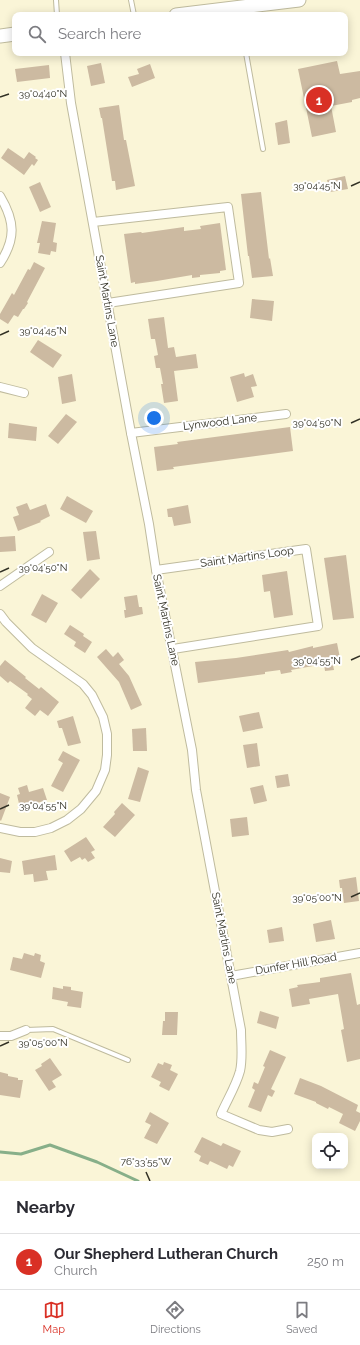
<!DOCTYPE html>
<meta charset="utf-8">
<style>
:root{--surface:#fff;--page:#f7f7f7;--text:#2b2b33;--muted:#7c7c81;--line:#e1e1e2;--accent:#d93025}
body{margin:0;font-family:Raleway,sans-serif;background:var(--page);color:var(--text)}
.controls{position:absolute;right:12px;bottom:12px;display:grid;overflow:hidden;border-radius:8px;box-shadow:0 2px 10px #0003}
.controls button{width:36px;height:36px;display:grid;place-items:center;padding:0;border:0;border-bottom:1px solid var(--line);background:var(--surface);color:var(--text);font:20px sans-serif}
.you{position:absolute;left:154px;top:418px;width:14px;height:14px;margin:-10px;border:3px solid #fff;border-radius:50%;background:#1a73e8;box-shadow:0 0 0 6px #1a73e833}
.badge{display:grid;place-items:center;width:26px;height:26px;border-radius:50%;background:var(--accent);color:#fff;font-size:13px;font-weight:700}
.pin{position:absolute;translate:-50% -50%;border:2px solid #fff;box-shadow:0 1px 4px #0006}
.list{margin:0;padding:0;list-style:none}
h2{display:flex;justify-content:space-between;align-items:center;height:52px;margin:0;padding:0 16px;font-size:17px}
h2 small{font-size:13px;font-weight:400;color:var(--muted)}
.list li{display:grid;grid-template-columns:26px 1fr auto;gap:12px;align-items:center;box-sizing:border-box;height:56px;padding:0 16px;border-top:1px solid var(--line)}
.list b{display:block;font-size:15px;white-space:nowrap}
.list p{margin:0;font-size:13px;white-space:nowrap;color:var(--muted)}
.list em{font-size:13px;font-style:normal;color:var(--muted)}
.icon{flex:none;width:22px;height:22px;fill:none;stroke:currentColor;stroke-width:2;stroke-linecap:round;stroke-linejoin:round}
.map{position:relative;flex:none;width:360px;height:1181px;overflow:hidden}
.search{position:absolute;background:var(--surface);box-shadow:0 2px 10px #0003;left:12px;right:12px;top:12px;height:44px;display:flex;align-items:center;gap:10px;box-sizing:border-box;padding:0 14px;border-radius:8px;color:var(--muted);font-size:15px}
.sheet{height:108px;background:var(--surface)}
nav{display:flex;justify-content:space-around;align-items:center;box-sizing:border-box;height:56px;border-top:1px solid var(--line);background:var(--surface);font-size:11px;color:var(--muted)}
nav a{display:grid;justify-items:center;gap:2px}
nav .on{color:var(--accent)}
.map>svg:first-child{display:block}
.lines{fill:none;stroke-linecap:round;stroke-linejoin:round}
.stream{stroke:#87af89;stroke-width:3}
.building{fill:#ccbaa1}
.service-casing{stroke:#bfbb9e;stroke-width:6}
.minor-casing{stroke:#bfbb9e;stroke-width:10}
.primary-casing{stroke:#bfbb9e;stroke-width:15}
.service{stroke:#fff;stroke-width:4}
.minor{stroke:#fff;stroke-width:8}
.primary{stroke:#fff;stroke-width:13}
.ticks{fill:none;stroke:#313024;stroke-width:1.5}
.labels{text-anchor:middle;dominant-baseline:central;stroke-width:4;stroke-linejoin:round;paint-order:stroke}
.street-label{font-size:11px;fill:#313024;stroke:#fff}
.ticks-label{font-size:10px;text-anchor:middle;fill:#313024;stroke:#fff;stroke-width:4;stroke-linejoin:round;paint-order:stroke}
</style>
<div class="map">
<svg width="360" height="1181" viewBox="0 0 360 1181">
<rect width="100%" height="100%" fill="#faf5d7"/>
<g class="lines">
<polyline class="stream" points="0,1152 21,1154 50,1145 97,1162 138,1181"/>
</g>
<g class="building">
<polygon points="337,61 340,74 360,71 360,98 352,100 352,102 331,106 336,132 312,137 298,69"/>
<polygon points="101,63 105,83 91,86 87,66"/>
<polygon points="150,64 155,78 132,87 128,77 139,74 137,69"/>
<polygon points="49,65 50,78 17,82 15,69"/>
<polygon points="119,105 124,140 126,140 135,186 116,190 115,181 112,181 102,118 101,118 99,108"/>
<polygon points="287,120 290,143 278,145 275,123"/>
<polygon points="8,148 24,159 29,152 36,157 35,158 38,160 34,166 32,164 24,175 1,158"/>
<polygon points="345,176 348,189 330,192 327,180"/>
<polygon points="40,182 51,207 40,212 29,187"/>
<polygon points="261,192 269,259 270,258 273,276 252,278 249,256 248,256 241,194"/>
<polygon points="42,221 56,223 53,242 57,243 56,252 51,251 50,255 38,253 40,243 37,243"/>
<polygon points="220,223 226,270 220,271 220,273 200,275 200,277 192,278 192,275 157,281 135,284 135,282 131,283 124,234 141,232 142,233 184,227 184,231 201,229 200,226"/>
<polygon points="34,262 45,268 27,302 28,303 24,309 23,309 18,317 14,315 8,324 0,319 0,314 12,293 14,295 28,269 30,270"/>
<polygon points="252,299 274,301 272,321 250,318"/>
<polygon points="164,317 168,348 174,347 176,357 196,354 198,368 174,371 178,401 164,403 161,384 163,384 160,368 156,368 154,356 158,355 155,339 151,339 148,319"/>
<polygon points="38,340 62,355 53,368 30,352"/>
<polygon points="244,373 245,377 253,374 257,386 251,387 254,397 237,402 230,377"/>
<polygon points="72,374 76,401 62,404 58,377"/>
<polygon points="66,414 77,422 58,444 48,436"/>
<polygon points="9,423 37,427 36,441 8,438"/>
<polygon points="290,427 293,451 173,467 174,469 157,471 154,447 178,444 177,442"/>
<polygon points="67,496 93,511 86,523 60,509"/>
<polygon points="27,503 30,510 46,504 50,516 40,521 41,522 18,531 13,517 19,515 16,507"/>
<polygon points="188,505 191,523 174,526 172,517 168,517 167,509"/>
<polygon points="96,531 100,559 87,561 83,532"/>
<polygon points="15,536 16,551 0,552 0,537"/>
<polygon points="346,555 354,618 333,620 324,558"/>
<polygon points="90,569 100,579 81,599 71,590"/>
<polygon points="287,571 293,615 274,618 270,591 264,592 262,575"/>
<polygon points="42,594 58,603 46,623 31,615"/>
<polygon points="137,595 139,607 142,607 143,614 125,618 124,610 126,610 124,597"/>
<polygon points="70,625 84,634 83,636 92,642 85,653 74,646 76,642 64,634"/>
<polygon points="337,643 341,663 333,665 334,670 325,671 324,664 291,670 292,672 281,674 280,670 265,672 265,674 198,683 195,662 236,658 288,650 289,652 313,646 313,648"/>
<polygon points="106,649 113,657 118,652 124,660 119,664 129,676 142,705 131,710 119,682 97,657"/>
<polygon points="5,660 26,677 25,678 39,689 41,687 59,702 48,716 40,710 35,716 25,708 32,699 27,695 28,694 10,681 8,683 0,676 0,666"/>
<polygon points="259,712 263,728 243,732 239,716"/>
<polygon points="73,716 81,743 68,746 62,728 59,728 57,721"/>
<polygon points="146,728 147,751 133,751 132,729"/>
<polygon points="257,743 260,766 247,768 243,745"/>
<polygon points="63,751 80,760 63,792 51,786 63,763 58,760"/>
<polygon points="138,767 149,771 140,802 128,799"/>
<polygon points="288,774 290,786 277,788 275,776"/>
<polygon points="27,785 29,792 43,788 47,800 20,808 17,795 20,794 18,788"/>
<polygon points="263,785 267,801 254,804 250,788"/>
<polygon points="0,793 10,797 1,821 0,820"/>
<polygon points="122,803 135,815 115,837 103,827 115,814 114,812"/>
<polygon points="247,817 249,835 232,837 230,819"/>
<polygon points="86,837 95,850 91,852 95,858 88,862 85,858 82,860 80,857 71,862 64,851"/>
<polygon points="55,855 57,870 46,871 48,880 34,882 33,874 24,875 22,861"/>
<polygon points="0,858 12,861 10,873 0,872"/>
<polygon points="356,877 359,901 344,903 342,888 340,888 339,880"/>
<polygon points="331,920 335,939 316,942 313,924"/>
<polygon points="282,927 284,941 269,943 267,930"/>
<polygon points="24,953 34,956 35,953 41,955 40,961 45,963 41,978 10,970 13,957 22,959"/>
<polygon points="351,973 357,1005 360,1004 360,1059 347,1062 341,1030 344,1029 338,994 309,999 310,1004 292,1007 289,989 298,987 297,985 320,982 320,978"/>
<polygon points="63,986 71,987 71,990 83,992 81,1008 67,1006 68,1002 52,999 53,987 63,989"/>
<polygon points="260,1011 279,1017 276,1029 257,1023"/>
<polygon points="165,1012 178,1012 177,1035 162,1035 163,1021 165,1021"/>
<polygon points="270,1050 286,1057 271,1089 275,1091 272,1097 268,1095 261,1112 248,1107 255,1090 252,1088 254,1082 258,1084 265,1067 263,1066"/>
<polygon points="50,1058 62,1075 52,1081 56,1087 49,1091 35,1070 42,1066 41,1064"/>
<polygon points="164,1062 172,1065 170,1070 178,1074 169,1091 159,1086 161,1082 151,1077 158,1063 163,1065"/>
<polygon points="0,1072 8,1074 8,1076 18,1078 18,1080 23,1080 20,1098 0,1095"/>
<polygon points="300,1078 321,1086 358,1105 356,1111 360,1113 360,1121 355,1131 339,1123 343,1114 329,1107 328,1109 316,1103 316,1102 294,1094"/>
<polygon points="150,1112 169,1123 157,1144 144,1138 151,1125 145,1122"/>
<polygon points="202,1137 221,1146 223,1143 241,1151 233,1167 229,1165 227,1169 210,1161 208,1165 199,1161 201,1156 194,1152"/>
</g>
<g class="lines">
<g class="service-casing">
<g id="service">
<polyline points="56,0 57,15"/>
<polyline points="131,0 134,15"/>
<polyline points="246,53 263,149"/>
<polyline points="26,1030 53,1029 128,1060"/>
</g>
</g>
<g class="minor-casing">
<g id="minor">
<path d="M 65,53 L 71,103 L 131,433 L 149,524 L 156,570 L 192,750 L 196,790 L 241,1030 C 241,1044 243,1058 240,1071 C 236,1086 227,1100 221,1114 L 259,1130 L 272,1132 L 288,1129"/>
<path d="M 0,196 C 15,221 16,239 0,263"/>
<polyline points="93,222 228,207 239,283 108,303"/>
<polyline points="0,387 24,393"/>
<polyline points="131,433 286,414"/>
<polyline points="156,570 306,549 318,626 173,649"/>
<polyline points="0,586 49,552"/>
<polyline points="0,614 6,622 32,648 83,684 92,695 103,717 107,734 107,755 105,770 96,791 81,809 67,820 51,828 35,832 20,832 0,828"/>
<polyline points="231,976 360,953"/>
<polyline points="0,1036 11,1036 26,1030"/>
</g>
</g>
<g class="primary-casing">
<g id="primary">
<polyline points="176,15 299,0"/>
<polyline points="0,36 15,34"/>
</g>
</g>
<use href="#service" class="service"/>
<use href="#minor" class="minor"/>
<use href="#primary" class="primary"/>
</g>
<path class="ticks" d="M 0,97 L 9,94M 351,186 L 360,182M 0,335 L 9,331M 351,423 L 360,419M 0,572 L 9,568M 351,660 L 360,656M 0,809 L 9,805M 351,897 L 360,893M 0,1046 L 9,1042M 146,1172 L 150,1181"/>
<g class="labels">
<g class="street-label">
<text transform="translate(107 301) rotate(80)">Saint Martins Lane</text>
<text transform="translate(220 422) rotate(-7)">Lynwood Lane</text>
<text transform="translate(247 557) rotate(-8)">Saint Martins Loop</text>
<text transform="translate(166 620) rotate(78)">Saint Martins Lane</text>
<text transform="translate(224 938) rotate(79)">Saint Martins Lane</text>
<text transform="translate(296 964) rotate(-10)">Dunfer Hill Road</text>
</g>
</g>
<g class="ticks-label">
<text x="43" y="97">39°04'40"N</text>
<text x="317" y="189">39°04'45"N</text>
<text x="43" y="334">39°04'45"N</text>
<text x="317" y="426">39°04'50"N</text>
<text x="43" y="571">39°04'50"N</text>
<text x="317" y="664">39°04'55"N</text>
<text x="43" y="809">39°04'55"N</text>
<text x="317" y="901">39°05'00"N</text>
<text x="43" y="1046">39°05'00"N</text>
<text x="146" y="1165">76°33'55"W</text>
</g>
</svg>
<div class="controls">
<button><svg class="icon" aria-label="locate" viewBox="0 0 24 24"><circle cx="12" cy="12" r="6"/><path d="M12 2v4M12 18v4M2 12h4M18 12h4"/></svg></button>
</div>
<div class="you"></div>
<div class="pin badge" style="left:319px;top:100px">1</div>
<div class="search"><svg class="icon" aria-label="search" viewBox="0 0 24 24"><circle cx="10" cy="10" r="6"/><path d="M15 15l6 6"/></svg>Search here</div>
</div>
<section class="sheet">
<h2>Nearby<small></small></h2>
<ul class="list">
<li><span class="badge">1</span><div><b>Our Shepherd Lutheran Church</b><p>Church</p></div><em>250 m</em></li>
</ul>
</section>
<nav>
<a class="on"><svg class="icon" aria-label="map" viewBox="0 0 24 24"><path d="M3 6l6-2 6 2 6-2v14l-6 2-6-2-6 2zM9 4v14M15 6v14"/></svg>Map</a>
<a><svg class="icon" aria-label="directions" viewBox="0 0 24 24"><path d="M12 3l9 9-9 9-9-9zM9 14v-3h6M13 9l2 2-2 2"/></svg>Directions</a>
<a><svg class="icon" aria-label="saved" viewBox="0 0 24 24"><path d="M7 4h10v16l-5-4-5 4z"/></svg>Saved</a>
</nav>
